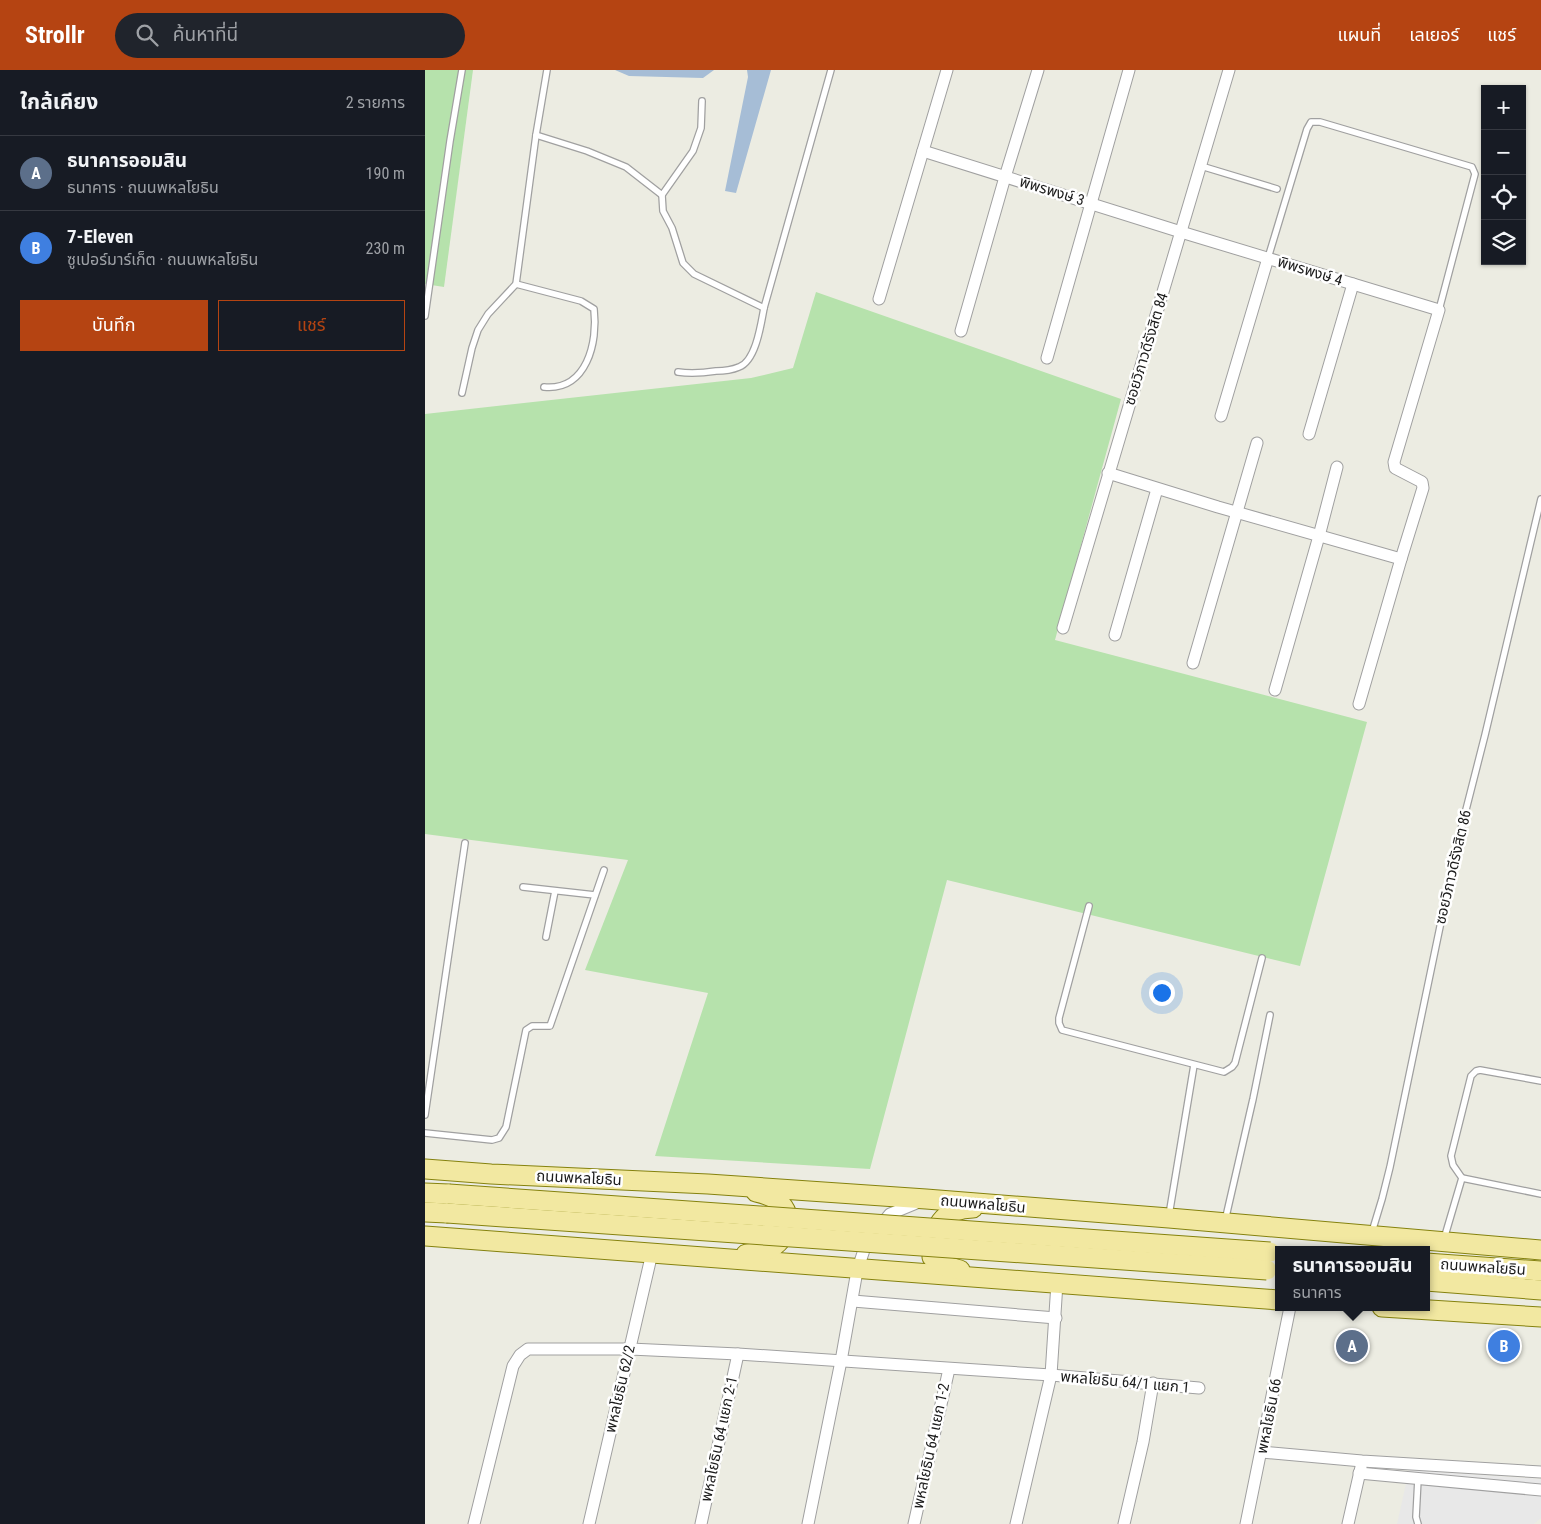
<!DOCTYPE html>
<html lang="th">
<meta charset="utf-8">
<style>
:root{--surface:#171b24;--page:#20242c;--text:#f1f3f6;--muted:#9ea1a6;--line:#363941;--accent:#b54412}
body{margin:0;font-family:"Roboto Condensed","Noto Sans Thai",sans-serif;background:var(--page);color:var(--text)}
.controls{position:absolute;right:15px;top:15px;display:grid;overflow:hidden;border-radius:0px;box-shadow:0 1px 4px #0004}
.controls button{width:45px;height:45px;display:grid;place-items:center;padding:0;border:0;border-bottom:1px solid var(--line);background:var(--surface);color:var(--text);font:25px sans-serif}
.you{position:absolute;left:736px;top:922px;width:18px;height:18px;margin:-12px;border:4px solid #fff;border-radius:50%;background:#1a73e8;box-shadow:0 0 0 8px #1a73e833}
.badge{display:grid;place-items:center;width:32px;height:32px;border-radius:50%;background:var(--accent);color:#fff;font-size:16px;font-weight:700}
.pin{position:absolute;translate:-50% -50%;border:2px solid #fff;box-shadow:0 1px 5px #0006}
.popup{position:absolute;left:850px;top:1176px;width:155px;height:65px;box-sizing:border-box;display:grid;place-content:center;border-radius:0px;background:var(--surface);filter:drop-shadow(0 1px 4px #0005);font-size:16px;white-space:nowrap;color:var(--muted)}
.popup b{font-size:19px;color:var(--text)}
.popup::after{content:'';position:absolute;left:50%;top:100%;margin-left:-10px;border:10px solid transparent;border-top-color:var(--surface)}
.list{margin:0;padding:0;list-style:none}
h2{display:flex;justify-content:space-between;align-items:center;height:65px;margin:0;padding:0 20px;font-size:21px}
h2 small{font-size:16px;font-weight:400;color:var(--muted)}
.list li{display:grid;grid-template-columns:32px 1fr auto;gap:15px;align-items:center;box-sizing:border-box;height:75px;padding:0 20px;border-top:1px solid var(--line)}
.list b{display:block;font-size:19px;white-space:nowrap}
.list p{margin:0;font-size:16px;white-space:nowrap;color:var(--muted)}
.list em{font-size:16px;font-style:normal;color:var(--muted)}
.actions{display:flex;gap:10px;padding:15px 20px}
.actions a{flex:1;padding:11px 0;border:1px solid var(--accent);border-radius:0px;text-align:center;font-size:18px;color:var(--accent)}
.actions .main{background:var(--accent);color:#fff}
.icon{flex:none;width:28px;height:28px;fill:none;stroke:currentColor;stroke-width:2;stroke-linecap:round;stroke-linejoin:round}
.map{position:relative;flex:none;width:1116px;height:1454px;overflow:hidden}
header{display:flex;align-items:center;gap:30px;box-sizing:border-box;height:70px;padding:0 25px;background:var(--accent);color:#fff}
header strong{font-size:24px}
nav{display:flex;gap:28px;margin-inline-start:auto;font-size:18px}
.search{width:350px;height:45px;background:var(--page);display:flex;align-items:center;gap:12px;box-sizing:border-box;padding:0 18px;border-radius:28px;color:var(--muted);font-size:19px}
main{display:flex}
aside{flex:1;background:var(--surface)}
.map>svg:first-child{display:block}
.grass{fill:#b6e2ac}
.parking{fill:#e8e8e8}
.water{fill:#a6bdd6}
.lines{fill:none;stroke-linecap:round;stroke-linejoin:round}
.lane-casing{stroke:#a0a0a0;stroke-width:8}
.street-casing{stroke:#a0a0a0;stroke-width:13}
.primary-casing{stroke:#85820e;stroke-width:21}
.lane{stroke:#fff;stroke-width:5.5}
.street{stroke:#fff;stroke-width:11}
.primary{stroke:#f2e8a1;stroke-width:19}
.primary-bridge-casing{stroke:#85820e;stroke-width:21;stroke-linecap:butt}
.primary-bridge{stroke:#f2e8a1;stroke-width:19}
.labels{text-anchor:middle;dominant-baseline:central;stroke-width:5;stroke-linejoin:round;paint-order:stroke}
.street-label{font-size:15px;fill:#1c1c1c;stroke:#fff}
</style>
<header>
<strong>Strollr</strong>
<div class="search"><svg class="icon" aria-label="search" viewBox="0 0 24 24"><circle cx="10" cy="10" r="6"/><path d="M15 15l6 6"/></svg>ค้นหาที่นี่</div>
<nav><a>แผนที่</a><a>เลเยอร์</a><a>แชร์</a></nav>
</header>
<main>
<aside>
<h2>ใกล้เคียง<small>2 รายการ</small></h2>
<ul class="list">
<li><span class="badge" style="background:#5c6f8a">A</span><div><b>ธนาคารออมสิน</b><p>ธนาคาร · ถนนพหลโยธิน</p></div><em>190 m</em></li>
<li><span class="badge" style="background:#3f7fe0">B</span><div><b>7-Eleven</b><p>ซูเปอร์มาร์เก็ต · ถนนพหลโยธิน</p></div><em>230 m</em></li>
</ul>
<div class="actions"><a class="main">บันทึก</a><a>แชร์</a></div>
</aside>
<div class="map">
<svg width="1116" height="1454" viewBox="0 0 1116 1454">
<rect width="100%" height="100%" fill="#ecece2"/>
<g class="grass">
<polygon points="0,0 48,0 19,217 0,214"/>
<polygon points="391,222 696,329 630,570 942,652 875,896 522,810 445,1099 230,1086 283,923 160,900 203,790 0,764 0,344 326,308 368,298"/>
</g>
<polygon class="parking" points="984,1400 1116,1409 1116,1448 1109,1454 972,1454"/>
<g class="water">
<polygon points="190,0 289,0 278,8 204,6"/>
<polygon points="322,0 346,0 311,123 300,121 323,7"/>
</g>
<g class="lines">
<g class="lane-casing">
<g id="lane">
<polyline points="111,65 162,81 201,97 237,125 268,81 276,58 277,31"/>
<polyline points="776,96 852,119"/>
<polyline points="237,125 238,141 247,158 258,193 269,204 339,238"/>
<polyline points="843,188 882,59 886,52 895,52 1047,97 1050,104 1014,240"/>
<path d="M 91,214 L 156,231 L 169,239 C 173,272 162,321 119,317"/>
<polyline points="0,246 25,71 37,0"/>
<path d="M 253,302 C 266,304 278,303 291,301 C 299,301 307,300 314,297 C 331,291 336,254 339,238 L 406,0"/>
<polyline points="37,323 47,278 53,260 63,244 91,214 111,65 122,0"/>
<polyline points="98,817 170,825"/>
<polyline points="664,836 634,948 634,953 637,960 799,1002 807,997 810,993 837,888"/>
<polyline points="121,867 130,821"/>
<polyline points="0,1045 40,773"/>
<polyline points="0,1063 67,1070 74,1068 81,1057 101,960 107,956 125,956 179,800"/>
<polyline points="1037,1108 1116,1124"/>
<polyline points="744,1145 769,995"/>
<polyline points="800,1151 828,1029 845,945"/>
<polyline points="947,1162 957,1129 965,1097 1032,775 1060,665 1116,429"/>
<polyline points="1019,1169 1037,1108 1028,1095 1026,1086 1046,1006 1051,1001 1055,1000 1116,1011"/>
<polyline points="993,1409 991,1447 993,1454"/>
</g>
</g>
<g class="street-casing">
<g id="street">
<polyline points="498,81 756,162 1014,240 969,392 970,398 997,412 998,418 976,489 934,634"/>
<polyline points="454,229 522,0"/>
<polyline points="536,261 580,107 613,0"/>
<polyline points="622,288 704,0"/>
<polyline points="796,346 843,188"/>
<polyline points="884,364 928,214"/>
<polyline points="683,403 793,437 976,489"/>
<polyline points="638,558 804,0"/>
<polyline points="690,565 732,419"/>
<polyline points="768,593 832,373"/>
<polyline points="850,620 894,466 912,397"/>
<polyline points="455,1156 465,1144 494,1132"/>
<polyline points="428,1231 631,1248"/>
<polyline points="837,1382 937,1391 1116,1402"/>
<polyline points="934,1403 1116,1420"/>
<polyline points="49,1454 88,1296 95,1285 103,1279 205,1279 313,1284 626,1305 774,1318"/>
<polyline points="164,1454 227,1183"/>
<polyline points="276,1454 313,1284"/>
<polyline points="383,1454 416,1291 432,1201 442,1171 445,1168"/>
<polyline points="489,1454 524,1299"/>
<polyline points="591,1454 626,1305 632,1213"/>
<polyline points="699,1454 718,1372 728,1313"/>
<polyline points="821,1454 865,1237"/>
<polyline points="923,1454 936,1397"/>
</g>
</g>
<g class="primary-casing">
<g id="primary">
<polyline points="0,1099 66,1104 283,1114 501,1129 744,1148 1116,1180"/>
<polyline points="0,1123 24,1124"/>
<polyline points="0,1142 22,1143"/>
<polyline points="0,1166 853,1230"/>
<path d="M 321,1184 C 327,1183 334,1183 340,1181 C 359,1173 371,1151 356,1134 C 350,1127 340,1124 331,1122"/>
<polyline points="1001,1193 1116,1201"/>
<path d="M 535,1200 L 517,1195 L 507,1187 C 508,1157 516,1139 548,1138"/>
<polyline points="1001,1211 1116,1220"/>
<polyline points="957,1237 1116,1247"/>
</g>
</g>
<use href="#lane" class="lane"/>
<use href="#street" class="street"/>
<use href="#primary" class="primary"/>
<g class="primary-bridge-casing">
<g id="primary-bridge">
<polyline points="24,1124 845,1182"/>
<polyline points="22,1143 842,1200"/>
</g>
</g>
<use href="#primary-bridge" class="primary-bridge"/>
</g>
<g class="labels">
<g class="street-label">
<text transform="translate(627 121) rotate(17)">พิพรพงษ์ 3</text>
<text transform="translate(885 201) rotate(17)">พิพรพงษ์ 4</text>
<text transform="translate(721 279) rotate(-73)">ซอยวิภาวดีรังสิต 84</text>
<text transform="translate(1028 797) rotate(-77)">ซอยวิภาวดีรังสิต 86</text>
<text transform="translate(154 1108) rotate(3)">ถนนพหลโยธิน</text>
<text transform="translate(558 1134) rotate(5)">ถนนพหลโยธิน</text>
<text transform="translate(1058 1197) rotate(4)">ถนนพหลโยธิน</text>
<text transform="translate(700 1312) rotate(5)">พหลโยธิน 64/1 แยก 1</text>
<text transform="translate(195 1319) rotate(-77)">พหลโยธิน 62/2</text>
<text transform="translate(844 1346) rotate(-79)">พหลโยธิน 66</text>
<text transform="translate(294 1369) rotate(-78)">พหลโยธิน 64 แยก 2-1</text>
<text transform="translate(506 1376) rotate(-78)">พหลโยธิน 64 แยก 1-2</text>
</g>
</g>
</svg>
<div class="controls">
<button>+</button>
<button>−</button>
<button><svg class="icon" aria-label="locate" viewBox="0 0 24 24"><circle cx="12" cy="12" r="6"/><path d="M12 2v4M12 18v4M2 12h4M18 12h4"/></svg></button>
<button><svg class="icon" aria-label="layers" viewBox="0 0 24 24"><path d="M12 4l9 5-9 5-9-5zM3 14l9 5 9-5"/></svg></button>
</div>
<div class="you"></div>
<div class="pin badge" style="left:927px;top:1276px;background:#5c6f8a">A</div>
<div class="popup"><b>ธนาคารออมสิน</b>ธนาคาร</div>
<div class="pin badge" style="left:1079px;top:1276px;background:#3f7fe0">B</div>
</div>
</main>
